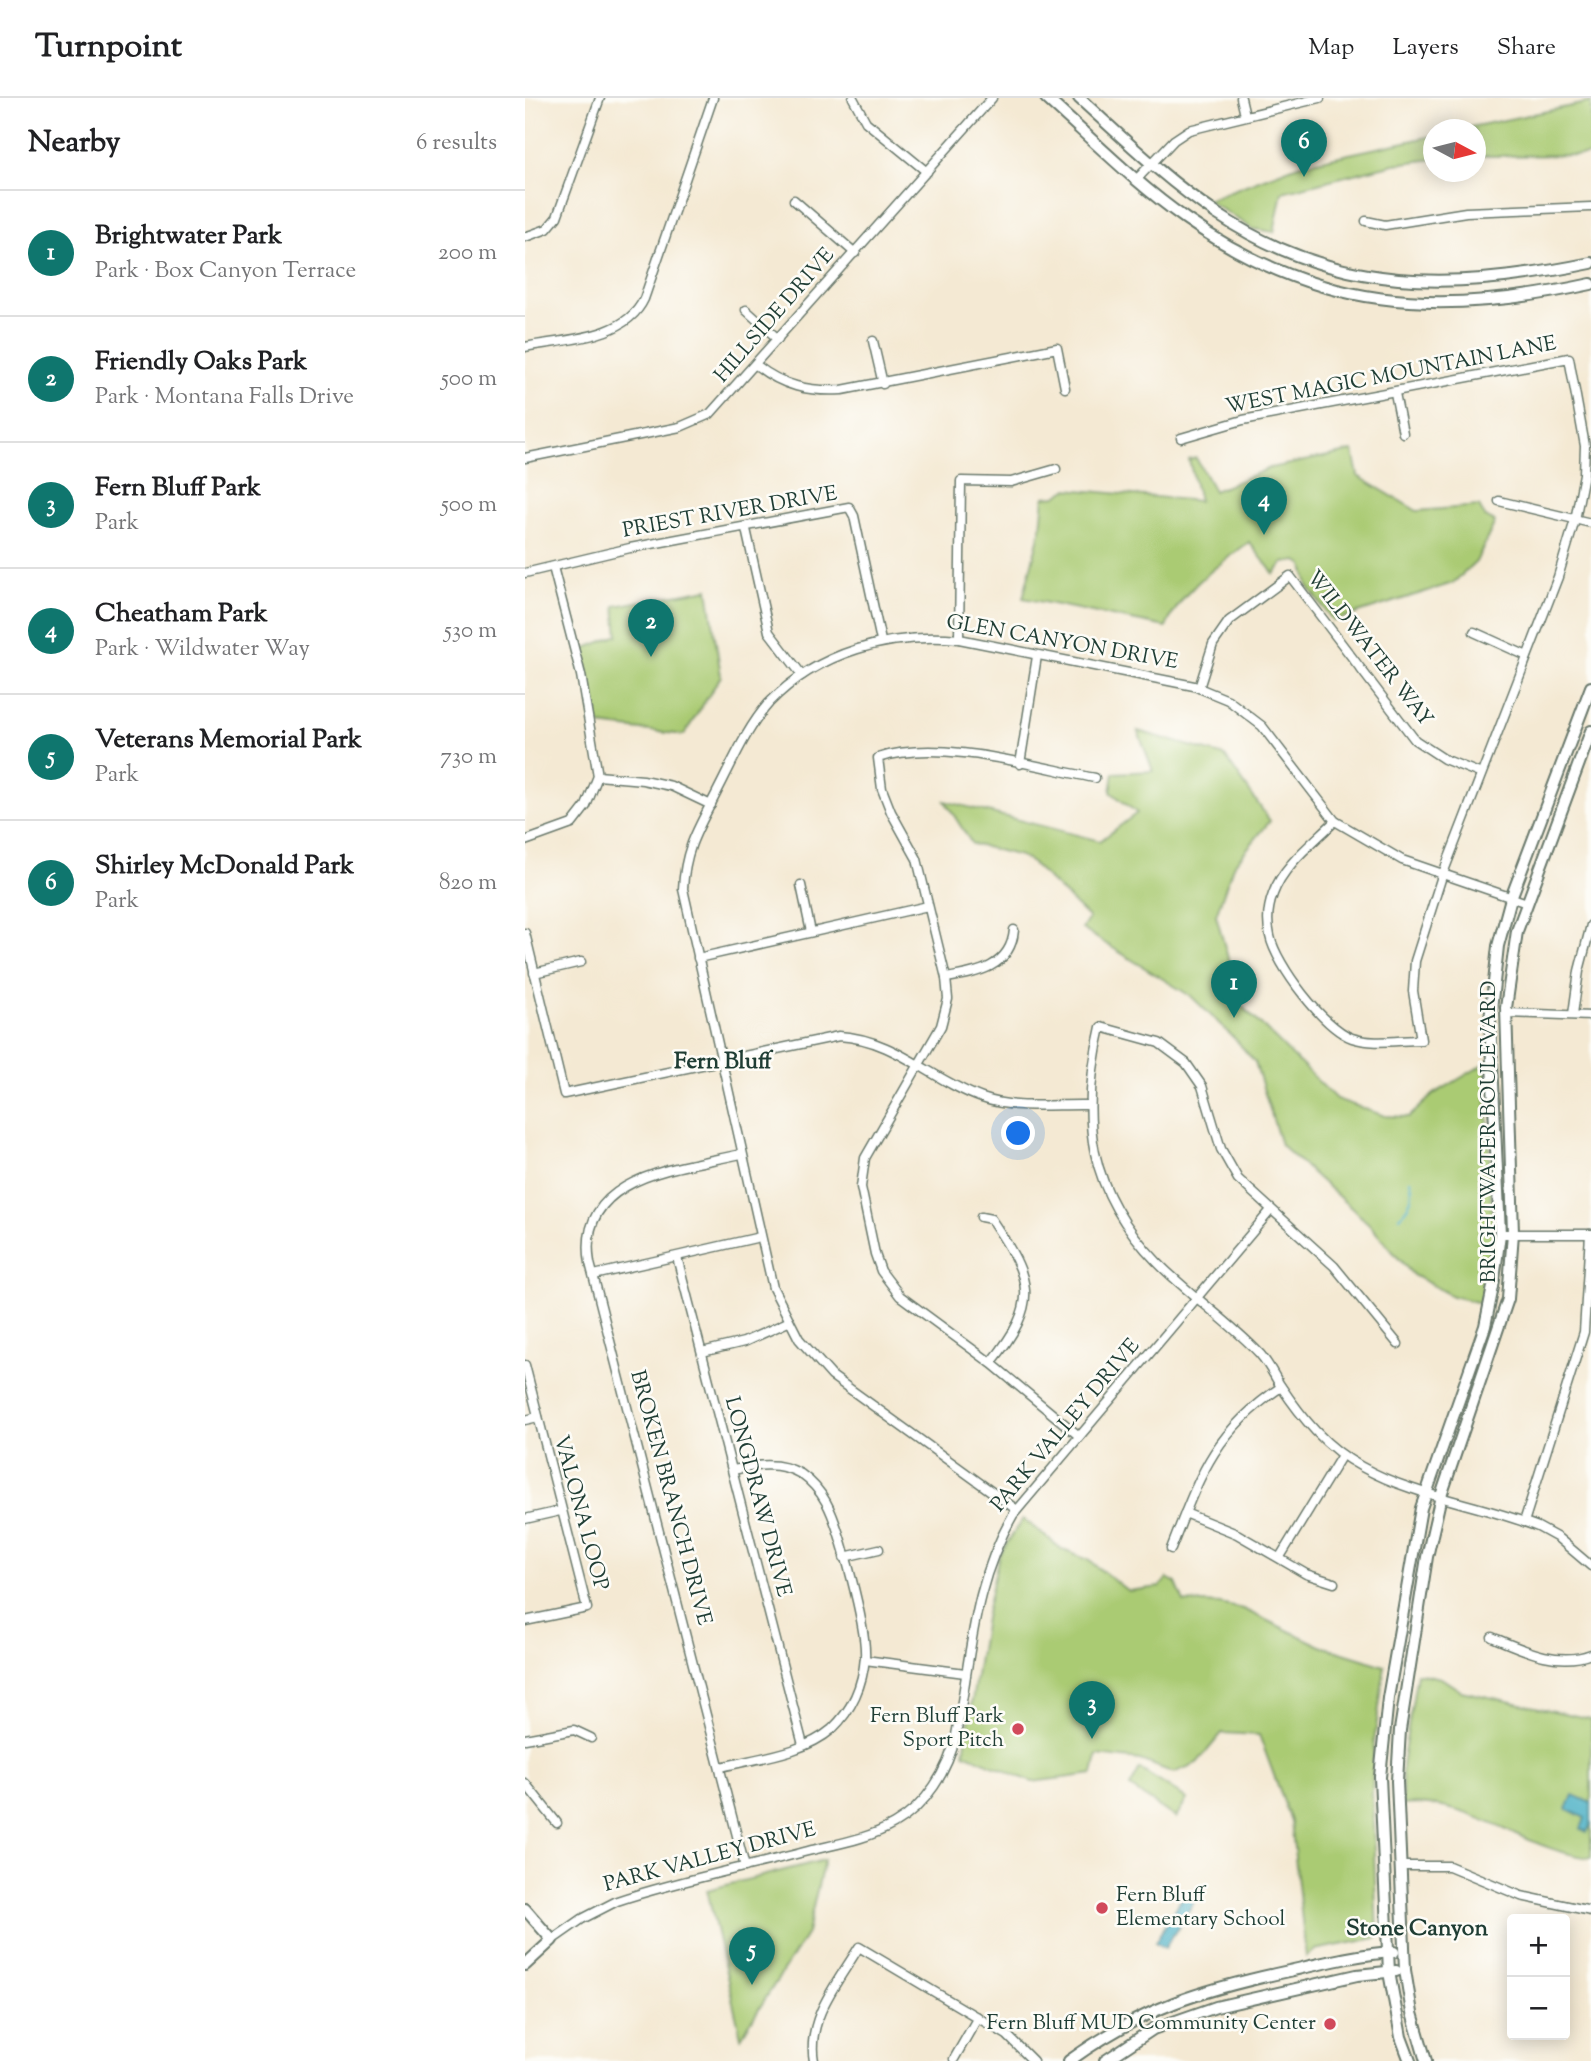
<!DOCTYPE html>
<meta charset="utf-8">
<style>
:root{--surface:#fff;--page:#f6f6f6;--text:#202124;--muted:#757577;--line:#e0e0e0;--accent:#0f766e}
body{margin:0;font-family:"Sorts Mill Goudy",serif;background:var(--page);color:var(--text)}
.controls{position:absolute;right:21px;bottom:21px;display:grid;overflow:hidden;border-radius:7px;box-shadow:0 4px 18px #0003}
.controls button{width:63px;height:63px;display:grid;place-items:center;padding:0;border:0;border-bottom:2px solid var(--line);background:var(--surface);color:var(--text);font:35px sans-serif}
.compass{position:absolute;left:898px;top:21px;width:63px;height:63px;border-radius:50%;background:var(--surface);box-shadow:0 4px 18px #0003;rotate:97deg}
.you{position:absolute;left:494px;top:1036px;width:24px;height:24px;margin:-18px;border:5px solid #fff;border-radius:50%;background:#1a73e8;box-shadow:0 0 0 10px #1a73e833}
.badge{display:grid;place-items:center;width:46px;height:46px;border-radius:50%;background:var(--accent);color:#fff;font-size:23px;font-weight:700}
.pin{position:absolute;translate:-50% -58px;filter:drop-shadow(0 2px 4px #0008)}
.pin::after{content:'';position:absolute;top:37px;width:24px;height:21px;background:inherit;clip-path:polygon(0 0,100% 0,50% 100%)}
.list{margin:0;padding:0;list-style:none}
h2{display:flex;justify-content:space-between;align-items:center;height:91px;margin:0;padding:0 28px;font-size:30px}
h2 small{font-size:23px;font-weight:400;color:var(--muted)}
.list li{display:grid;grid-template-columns:46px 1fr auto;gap:21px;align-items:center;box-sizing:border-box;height:126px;padding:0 28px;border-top:2px solid var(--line)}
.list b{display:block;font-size:26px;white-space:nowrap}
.list p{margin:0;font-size:23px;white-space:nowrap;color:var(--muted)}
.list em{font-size:23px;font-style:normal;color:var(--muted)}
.map{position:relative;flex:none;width:1066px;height:1963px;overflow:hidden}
header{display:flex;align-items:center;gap:42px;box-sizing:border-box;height:98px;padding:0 35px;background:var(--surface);border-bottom:2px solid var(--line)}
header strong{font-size:33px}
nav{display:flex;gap:38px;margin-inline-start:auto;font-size:24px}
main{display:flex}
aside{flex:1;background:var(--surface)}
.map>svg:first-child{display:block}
.green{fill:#aacb73;stroke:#648454;stroke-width:2}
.water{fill:#46afc5;stroke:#32767c;stroke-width:2}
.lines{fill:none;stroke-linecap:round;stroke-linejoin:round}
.stream{stroke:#46afc5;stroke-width:2.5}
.street-casing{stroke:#6a796c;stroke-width:11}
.secondary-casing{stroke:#6a796c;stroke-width:14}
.street{stroke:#fff;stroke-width:8}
.secondary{stroke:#fff;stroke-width:10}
.poi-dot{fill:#d1495b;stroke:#fdfcf7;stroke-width:2.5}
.labels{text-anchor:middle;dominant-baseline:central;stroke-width:5;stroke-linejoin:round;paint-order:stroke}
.street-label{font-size:21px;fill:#1f3d34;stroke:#fdfcf7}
.poi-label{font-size:21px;fill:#1f3d34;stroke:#fdfcf7;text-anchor:end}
.neighbourhood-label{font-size:23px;font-weight:bold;fill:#1f3d34;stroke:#fdfcf7}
</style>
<header>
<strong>Turnpoint</strong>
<nav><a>Map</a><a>Layers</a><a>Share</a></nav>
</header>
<main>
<aside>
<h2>Nearby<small>6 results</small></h2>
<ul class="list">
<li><span class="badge">1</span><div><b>Brightwater Park</b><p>Park · Box Canyon Terrace</p></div><em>200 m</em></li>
<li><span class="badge">2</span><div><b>Friendly Oaks Park</b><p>Park · Montana Falls Drive</p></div><em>500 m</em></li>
<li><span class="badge">3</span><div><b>Fern Bluff Park</b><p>Park</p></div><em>500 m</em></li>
<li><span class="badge">4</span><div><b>Cheatham Park</b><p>Park · Wildwater Way</p></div><em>530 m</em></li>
<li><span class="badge">5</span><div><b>Veterans Memorial Park</b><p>Park</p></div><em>730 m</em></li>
<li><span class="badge">6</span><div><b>Shirley McDonald Park</b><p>Park</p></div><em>820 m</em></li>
</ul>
</aside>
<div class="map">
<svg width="1066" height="1963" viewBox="0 0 1066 1963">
<rect width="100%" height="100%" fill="#fdfcf7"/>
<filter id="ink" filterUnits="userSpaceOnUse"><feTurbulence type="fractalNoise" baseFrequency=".0143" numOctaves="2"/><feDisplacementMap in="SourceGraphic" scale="14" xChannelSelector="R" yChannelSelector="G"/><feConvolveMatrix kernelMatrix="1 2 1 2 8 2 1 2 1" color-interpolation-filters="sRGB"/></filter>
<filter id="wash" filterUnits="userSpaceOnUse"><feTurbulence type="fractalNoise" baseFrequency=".00686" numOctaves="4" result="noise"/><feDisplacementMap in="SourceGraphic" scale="28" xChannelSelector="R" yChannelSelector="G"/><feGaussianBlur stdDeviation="1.57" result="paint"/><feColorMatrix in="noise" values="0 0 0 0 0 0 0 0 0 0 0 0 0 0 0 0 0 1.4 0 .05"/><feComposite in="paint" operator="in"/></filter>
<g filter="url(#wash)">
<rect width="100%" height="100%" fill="#f4e9d3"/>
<g class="green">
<polygon points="1066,4 1066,57 951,58 950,32 936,31"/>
<polygon points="908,38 908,61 869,66 757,94 749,134 728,131 682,102 773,67"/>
<path d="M 828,353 L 833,378 L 892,413 L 954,408 L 960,419 L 970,424 L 951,464 L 928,485 L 808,523 L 783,488 L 778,467 L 772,463 L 758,465 L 749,476 L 724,444 C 691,469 658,490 641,529 L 498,500 L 516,430 L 519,399 L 531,398 L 542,391 L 674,403 L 664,362 L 671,360 L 689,393 L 745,370 Z"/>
<polygon points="183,491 196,578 159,637 74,627 58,551 93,537 90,508"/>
<polygon points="613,633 700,658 745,723 708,768 691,817 716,907 811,1001 860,1018 884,1019 909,996 961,965 968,1146 960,1206 927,1198 888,1177 843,1125 756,1047 730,964 710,941 667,899 557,831 564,820 507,765 495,758 447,746 420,703 575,743 612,715 586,694 589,675 628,673"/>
<polygon points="498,1421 538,1452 563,1462 603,1493 635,1489 642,1480 651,1485 659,1504 695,1506 718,1511 796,1548 860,1568 849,1644 847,1695 852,1840 789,1852 781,1859 766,1723 734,1637 697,1635 672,1665 649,1675 615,1662 572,1657 568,1676 507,1684 439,1655 460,1520 474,1457"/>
<path d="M 892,1575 L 916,1580 L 936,1593 L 1066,1621 L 1066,1760 C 1000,1753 945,1699 877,1707 L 877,1668 Z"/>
<polygon points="615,1671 662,1701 651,1720 605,1689"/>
<polygon points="299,1762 282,1835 216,1939 182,1792"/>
</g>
<g class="water">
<polygon points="1048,1697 1066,1705 1066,1726 1062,1734 1056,1731 1060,1720 1042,1711"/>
<polygon points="659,1797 669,1804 640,1850 630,1844"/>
</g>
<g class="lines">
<path class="stream" d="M 875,1119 C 885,1108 890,1097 885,1082"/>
</g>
</g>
<g filter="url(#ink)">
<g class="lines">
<g class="street-casing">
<g id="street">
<polyline points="328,0 341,24 402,74"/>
<polyline points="716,0 720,17"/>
<polyline points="612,81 649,42 664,32 795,0"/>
<polyline points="269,102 330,155"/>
<polyline points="841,123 860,127 941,114 1066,109"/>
<polyline points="0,139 22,131 32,119 75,0"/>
<polyline points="221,212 253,241"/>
<polyline points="348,243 358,286"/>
<path d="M 0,249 C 38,241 100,242 119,201 L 188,0"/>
<path d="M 231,267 C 258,288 283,294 317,292 L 532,250 L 540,290"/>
<polyline points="870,295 878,335"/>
<path d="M 656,340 L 718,322 L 1044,260 L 1060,348 L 1059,376 L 1050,422 L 1033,479 L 917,778 L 890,863 L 888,893 L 896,942 C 874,942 848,947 827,940 C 799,930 751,867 745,838 C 742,825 743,809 748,796 C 758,767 788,745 810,723"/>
<polyline points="0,360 155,329 185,316 467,0"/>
<polyline points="974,403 1066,425"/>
<polyline points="221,431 244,534 277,577"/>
<polyline points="0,475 105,450 324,409 329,418 356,543"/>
<polyline points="949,534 1002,558"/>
<polyline points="434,541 436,383 486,384 531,371"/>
<polyline points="674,590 688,546 704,523 765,478 890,642 919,661 954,675"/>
<polyline points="495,666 512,558"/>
<polyline points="73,678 118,682 146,688 186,707"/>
<polyline points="0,743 47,726 61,708 73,678 56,577 28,469"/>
<polyline points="276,787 286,834"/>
<path d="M 0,835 L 39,996 L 314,938 C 370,941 406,982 457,1000 C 491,1012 529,1006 564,1007"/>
<polyline points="173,860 403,808"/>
<polyline points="9,875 56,864"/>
<path d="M 421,880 C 452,875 486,869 489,832"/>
<polyline points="981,915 1066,918"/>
<polyline points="1048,916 1054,873 1066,827"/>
<path d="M 216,1056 C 155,1070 50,1077 65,1165 L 220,1769"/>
<path d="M 456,1119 L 466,1121 C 508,1183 515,1204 466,1265"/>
<polyline points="975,1136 1066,1136"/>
<polyline points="152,1159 278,1647"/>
<polyline points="69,1177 235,1139"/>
<path d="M 873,1246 L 809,1168 L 713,1081 L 696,1051 L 677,988 L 661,965 L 634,945 L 576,929 C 554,1021 563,1093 632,1164 C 664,1197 703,1222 735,1256 C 743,1265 749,1277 755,1287 C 777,1320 801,1350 837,1369 C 890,1399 956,1406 1013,1429 L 1033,1440 L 1066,1468"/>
<polyline points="177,1254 219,1244 263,1224"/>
<polyline points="0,1267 62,1510 0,1523"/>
<polyline points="0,1322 13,1319"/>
<path d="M 554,1338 L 466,1265 L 375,1198 L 356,1173 L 350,1156 L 336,1089 L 340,1060 L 416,928 L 423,901 L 421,880 L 392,761 L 366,714 L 357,691 L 353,660 C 414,640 507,668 570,680"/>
<path d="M 492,1412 L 307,1278 L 274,1241 L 248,1190 L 158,791 C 160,748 175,728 193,692 C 208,663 222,630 244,605 C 294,553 365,535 434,541 L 669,588 L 703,602 L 737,628 L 810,723 L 877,762 L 1002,805"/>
<polyline points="660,1415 712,1436 781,1476 809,1485"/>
<polyline points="0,1421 35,1413"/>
<polyline points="999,1424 1059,1234 1065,1136"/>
<path d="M 646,1451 C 675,1377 688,1335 756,1289"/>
<polyline points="319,1459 354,1451"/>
<polyline points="755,1459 817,1357"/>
<path d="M 967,1539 C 998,1552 1033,1569 1066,1556"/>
<polyline points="340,1562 440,1575"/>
<polyline points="0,1641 49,1632 66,1640"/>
<path d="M 196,1669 C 232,1660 278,1656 307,1631 C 327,1612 338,1586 340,1559 C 342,1531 315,1429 301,1404 C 295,1393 286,1383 276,1376 C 254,1363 232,1367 208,1372"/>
<polyline points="0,1685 32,1725"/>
<polyline points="876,1768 924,1768 996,1798 1066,1813"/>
<path d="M 27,1842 L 57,1821 L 92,1803 C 155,1782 219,1770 283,1753 C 311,1746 343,1741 369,1726 C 401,1708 423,1673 431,1637 C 447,1557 446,1491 488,1417 L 746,1112"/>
<polyline points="429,1961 453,1919"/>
<path d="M 289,1963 C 281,1921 313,1884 334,1849 L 482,1937 L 508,1963"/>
</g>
</g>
<g class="secondary-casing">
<g id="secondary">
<path d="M 521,0 C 567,41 611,86 661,121 C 792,213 915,219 1066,186"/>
<path d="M 554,0 C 598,40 642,83 692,116 C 812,196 931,193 1066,165"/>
<polyline points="0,1811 27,1842 0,1867"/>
<path d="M 544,1963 C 619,1909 676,1892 764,1873 C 799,1865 834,1856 869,1854"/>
<polyline points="580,1963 628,1931 691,1909 832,1877 871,1873"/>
<polyline points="885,1963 876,1939 864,1874 855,1679 863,1600 896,1410 960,1228 968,1189 975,1136 965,921 973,848 986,800 1066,589"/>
<polyline points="901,1963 887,1915 880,1872 872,1683 875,1632 902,1459 916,1398 983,1201 988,1135 981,910 992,833 1066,633"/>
</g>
</g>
<use href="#street" class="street"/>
<use href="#secondary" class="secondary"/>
</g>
</g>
<g class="poi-dot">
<circle cx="493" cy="1631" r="7"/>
<circle cx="577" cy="1810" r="7"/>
<circle cx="805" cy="1926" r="7"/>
</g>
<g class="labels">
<g class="street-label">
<text transform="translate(250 218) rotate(-49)">HILLSIDE DRIVE</text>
<text transform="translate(866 278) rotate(-11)">WEST MAGIC MOUNTAIN LANE</text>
<text transform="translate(205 415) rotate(-10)">PRIEST RIVER DRIVE</text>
<text transform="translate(537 545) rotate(10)">GLEN CANYON DRIVE</text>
<text transform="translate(844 551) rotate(52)">WILDWATER WAY</text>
<text transform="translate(965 1034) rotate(-90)">BRIGHTWATER BOULEVARD</text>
<text transform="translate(541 1328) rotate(-50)">PARK VALLEY DRIVE</text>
<text transform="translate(232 1399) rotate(75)">LONGDRAW DRIVE</text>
<text transform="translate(145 1400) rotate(75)">BROKEN BRANCH DRIVE</text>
<text transform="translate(55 1415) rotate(75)">VALONA LOOP</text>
<text transform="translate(185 1760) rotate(-15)">PARK VALLEY DRIVE</text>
</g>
<g class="poi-label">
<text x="479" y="1619">Fern Bluff Park<tspan x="479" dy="24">Sport Pitch</tspan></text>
<text x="591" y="1798" text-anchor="start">Fern Bluff<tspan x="591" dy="24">Elementary School</tspan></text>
<text x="791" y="1926">Fern Bluff MUD Community Center</text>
</g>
<g class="neighbourhood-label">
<text x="198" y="964">Fern Bluff</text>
<text x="892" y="1831">Stone Canyon</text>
</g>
</g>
</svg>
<div class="controls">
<button>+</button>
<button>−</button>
</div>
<svg class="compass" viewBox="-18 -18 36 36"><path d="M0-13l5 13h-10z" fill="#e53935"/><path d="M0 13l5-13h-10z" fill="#757577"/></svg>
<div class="you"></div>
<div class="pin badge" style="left:709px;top:920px">1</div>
<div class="pin badge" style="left:126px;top:559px">2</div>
<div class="pin badge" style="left:567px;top:1641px">3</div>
<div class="pin badge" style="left:739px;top:437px">4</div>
<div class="pin badge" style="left:227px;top:1887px">5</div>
<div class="pin badge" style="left:779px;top:79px">6</div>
</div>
</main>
